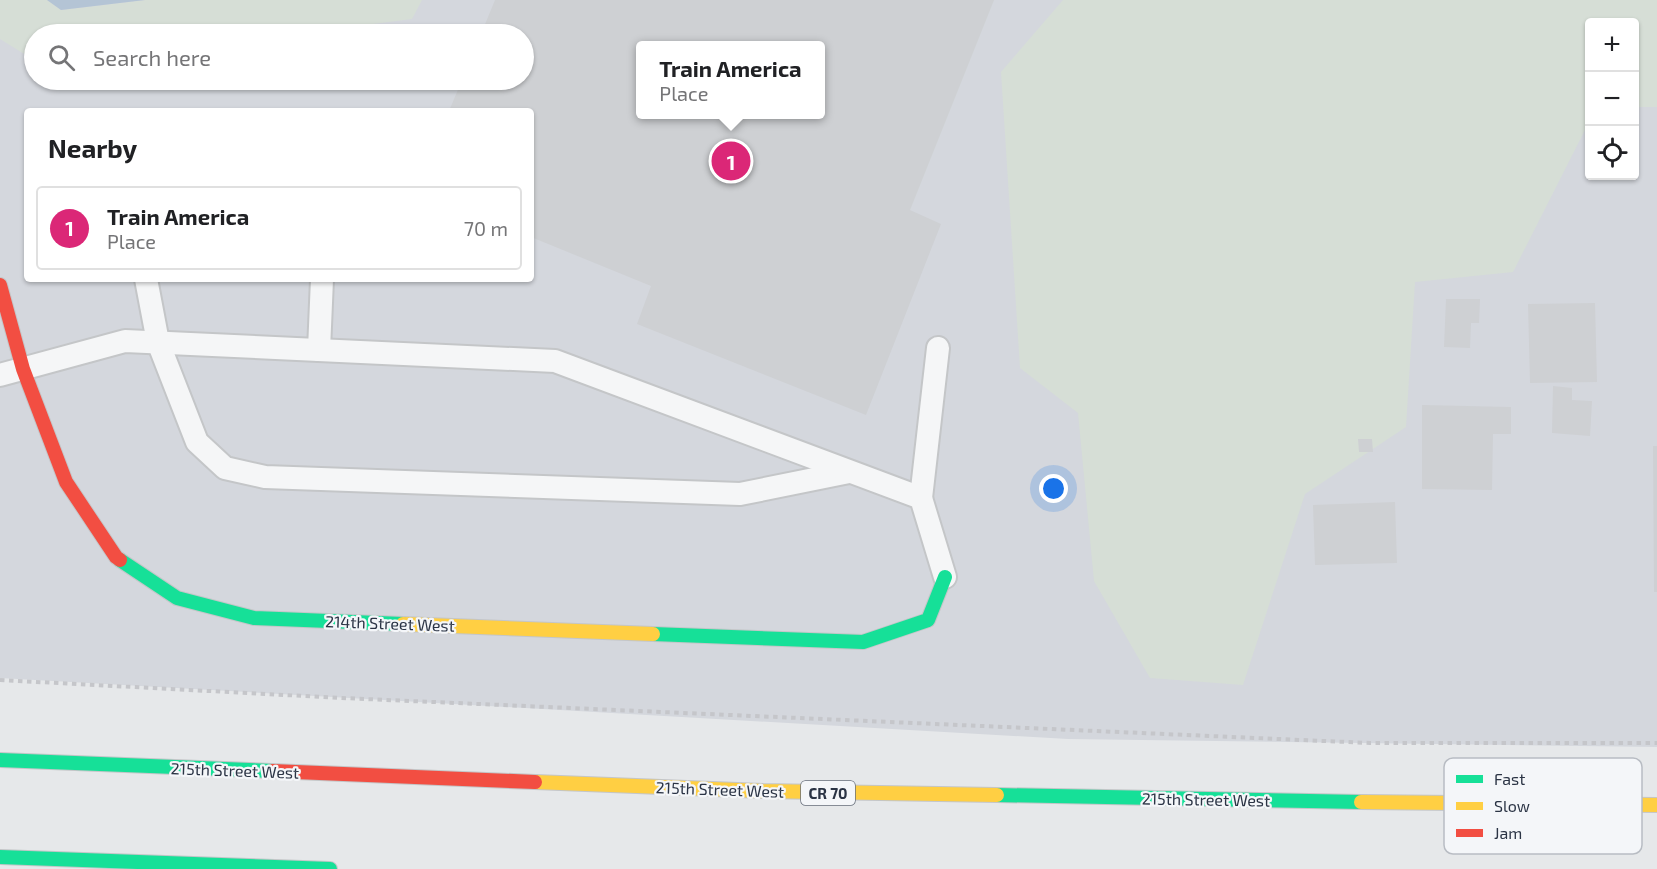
<!DOCTYPE html>
<meta charset="utf-8">
<style>
:root{--surface:#fff;--page:#f6f6f6;--text:#202124;--muted:#757577;--line:#e0e0e0;--accent:#db2777}
body{margin:0;font-family:"Exo 2",sans-serif;background:var(--page);color:var(--text)}
.controls{position:absolute;right:18px;top:18px;display:grid;overflow:hidden;border-radius:6px;box-shadow:0 2px 4px #0004}
.controls button{width:54px;height:54px;display:grid;place-items:center;padding:0;border:0;border-bottom:2px solid var(--line);background:var(--surface);color:var(--text);font:30px sans-serif}
.you{position:absolute;left:1054px;top:489px;width:21px;height:21px;margin:-15px;border:4px solid #fff;border-radius:50%;background:#1a73e8;box-shadow:0 0 0 9px #1a73e833}
.badge{display:grid;place-items:center;width:39px;height:39px;border-radius:50%;background:var(--accent);color:#fff;font-size:20px;font-weight:700}
.pin{position:absolute;translate:-50% -50%;border:3px solid #fff;box-shadow:0 2px 6px #0006}
.popup{position:absolute;left:636px;top:41px;width:189px;height:78px;box-sizing:border-box;display:grid;place-content:center;border-radius:6px;background:var(--surface);filter:drop-shadow(0 2px 4px #0005);font-size:20px;white-space:nowrap;color:var(--muted)}
.popup b{font-size:22px;color:var(--text)}
.popup::after{content:'';position:absolute;left:50%;top:100%;margin-left:-12px;border:12px solid transparent;border-top-color:var(--surface)}
.list{margin:0;padding:0;list-style:none}
h2{display:flex;justify-content:space-between;align-items:center;height:78px;margin:0;padding:0 24px;font-size:26px}
h2 small{font-size:20px;font-weight:400;color:var(--muted)}
.list li{display:grid;grid-template-columns:39px 1fr auto;gap:18px;align-items:center;box-sizing:border-box;height:84px;margin:0 12px 12px;padding:0 12px;border:2px solid var(--line);border-radius:6px}
.list b{display:block;font-size:22px;white-space:nowrap}
.list p{margin:0;font-size:20px;white-space:nowrap;color:var(--muted)}
.list em{font-size:20px;font-style:normal;color:var(--muted)}
.icon{flex:none;width:33px;height:33px;fill:none;stroke:currentColor;stroke-width:2;stroke-linecap:round;stroke-linejoin:round}
.map{position:relative;flex:none;width:1657px;height:869px;overflow:hidden}
.search{position:absolute;background:var(--surface);box-shadow:0 2px 4px #0004;left:24px;top:24px;width:510px;height:66px;display:flex;align-items:center;gap:15px;box-sizing:border-box;padding:0 21px;border-radius:33px;color:var(--muted);font-size:22px}
.panel{position:absolute;background:var(--surface);box-shadow:0 2px 4px #0004;left:24px;top:108px;width:510px;height:174px;border-radius:6px}
.map>svg:first-child{display:block}
.built{fill:#d4d7dd;fill-rule:evenodd}
.green{fill:#d6ded6}
.water{fill:#b4c4d5}
.building{fill:#ced0d3;fill-rule:evenodd}
.lines{fill:none;stroke-linecap:round;stroke-linejoin:round}
.lane-casing{stroke:#c4c6c8;stroke-width:26}
.fast-casing{stroke:#c4c6c8;stroke-width:16}
.slow-casing{stroke:#c4c6c8;stroke-width:16}
.jam-casing{stroke:#c4c6c8;stroke-width:16}
.path{stroke:#c5c6ca;stroke-width:4;stroke-dasharray:4.5 4.5;stroke-linecap:butt}
.lane{stroke:#f5f6f7;stroke-width:22}
.fast{stroke:#16e098;stroke-width:14}
.slow{stroke:#ffcf43;stroke-width:14}
.jam{stroke:#f24e42;stroke-width:14}
.labels{text-anchor:middle;dominant-baseline:central;stroke-width:4.5;stroke-linejoin:round;paint-order:stroke}
.shield{fill:#f4f6f9;stroke:#676e7b;stroke-width:1.5}
.shield-label{font-size:15px;font-weight:bold;fill:#2b3445}
.street-label{font-size:16px;fill:#2b3445;stroke:#f4f6f9}
.key{fill:#f4f6f9;stroke:#b8bcc3;stroke-width:1.5}
.key-label{font-size:16px;fill:#2b3445}
</style>
<div class="map">
<svg width="1657" height="869" viewBox="0 0 1657 869">
<rect width="100%" height="100%" fill="#e6e8ea"/>
<path class="built" d="M 0,0 L 1458,0 L 1657,22 L 1657,747 L 1068,739 L 0,678 ZM 1590,22 L 1634,22 L 1634,176 L 1590,176 ZM 34,34 L 524,34 L 524,80 L 34,80 ZM 641,45 L 821,45 L 821,114 L 641,114 ZM 27,111 L 531,111 L 531,279 L 27,279 Z"/>
<g class="green">
<polygon points="0,0 47,0 61,10 145,0 422,0 412,19 295,34 34,34 34,60 0,39"/>
<polygon points="1063,0 1657,0 1657,107 1635,107 1634,22 1590,22 1589,122 1513,272 1415,282 1406,427 1305,494 1243,685 1150,678 1094,581 1078,413 1020,368 1001,72"/>
</g>
<polygon class="water" points="47,0 145,0 61,10"/>
<g class="building">
<path d="M 495,0 L 994,0 L 910,210 L 941,224 L 866,415 L 637,324 L 651,286 L 531,237 L 531,111 L 449,111 L 462,80 L 524,80 L 524,34 L 481,34 ZM 641,45 L 821,45 L 821,114 L 641,114 Z"/>
<polygon points="1446,299 1480,299 1479,323 1471,323 1470,348 1444,347"/>
<polygon points="1595,303 1597,382 1530,383 1528,304"/>
<polygon points="1553,386 1572,388 1572,400 1592,401 1590,436 1552,433"/>
<polygon points="1422,405 1511,407 1511,434 1493,434 1492,490 1422,489"/>
<polygon points="1358,439 1372,439 1373,452 1359,452"/>
<polygon points="1653,446 1657,446 1657,592 1654,592"/>
<polygon points="1395,502 1397,563 1315,565 1313,505"/>
</g>
<g class="lines">
<g class="lane-casing">
<g id="lane">
<polyline points="146,279 158,342 197,442 225,468 265,477 740,494 849,472"/>
<polyline points="319,350 322,279"/>
<polyline points="0,375 125,341 555,361 921,498 945,577"/>
<polyline points="921,498 938,348"/>
</g>
</g>
<g class="fast-casing">
<g id="fast">
<polyline points="120,560 177,598 254,618 403,624"/>
<polyline points="653,634 863,642 928,620 945,577"/>
<polyline points="0,760 272,771"/>
<polyline points="997,795 1361,802"/>
<polyline points="0,857 330,869"/>
</g>
</g>
<g class="slow-casing">
<g id="slow">
<polyline points="403,624 653,634"/>
<polyline points="535,782 763,791 997,795"/>
<polyline points="1361,802 1657,805"/>
</g>
</g>
<g class="jam-casing">
<g id="jam">
<polyline points="0,285 23,369 66,482 116,557 120,560"/>
<polyline points="272,771 535,782"/>
</g>
</g>
<polyline class="path" points="0,680 342,698 1370,743 1657,743"/>
<use href="#lane" class="lane"/>
<use href="#fast" class="fast"/>
<use href="#slow" class="slow"/>
<use href="#jam" class="jam"/>
</g>
<g class="labels">
<rect class="shield" x="801" y="781" width="54" height="24" rx="4.5"/>
<g class="shield-label">
<text x="828" y="793">CR 70</text>
</g>
<g class="street-label">
<text transform="translate(390 623) rotate(2)">214th Street West</text>
<text transform="translate(235 770) rotate(2)">215th Street West</text>
<text transform="translate(720 789) rotate(2)">215th Street West</text>
<text transform="translate(1206 799) rotate(1)">215th Street West</text>
</g>
</g>
<rect x="1444" y="758" width="198" height="96" rx="9" class="key"/>
<rect x="1456" y="775" width="27" height="8" fill="#16e098"/>
<rect x="1456" y="802" width="27" height="8" fill="#ffcf43"/>
<rect x="1456" y="829" width="27" height="8" fill="#f24e42"/>
<g class="key-label">
<text x="1494" y="785">Fast</text>
<text x="1494" y="812">Slow</text>
<text x="1494" y="839">Jam</text>
</g>
</svg>
<div class="controls">
<button>+</button>
<button>−</button>
<button><svg class="icon" aria-label="locate" viewBox="0 0 24 24"><circle cx="12" cy="12" r="6"/><path d="M12 2v4M12 18v4M2 12h4M18 12h4"/></svg></button>
</div>
<div class="you"></div>
<div class="pin badge" style="left:731px;top:161px">1</div>
<div class="popup"><b>Train America</b>Place</div>
<div class="search"><svg class="icon" aria-label="search" viewBox="0 0 24 24"><circle cx="10" cy="10" r="6"/><path d="M15 15l6 6"/></svg>Search here</div>
<section class="panel">
<h2>Nearby<small></small></h2>
<ul class="list">
<li><span class="badge">1</span><div><b>Train America</b><p>Place</p></div><em>70 m</em></li>
</ul>
</section>
</div>
